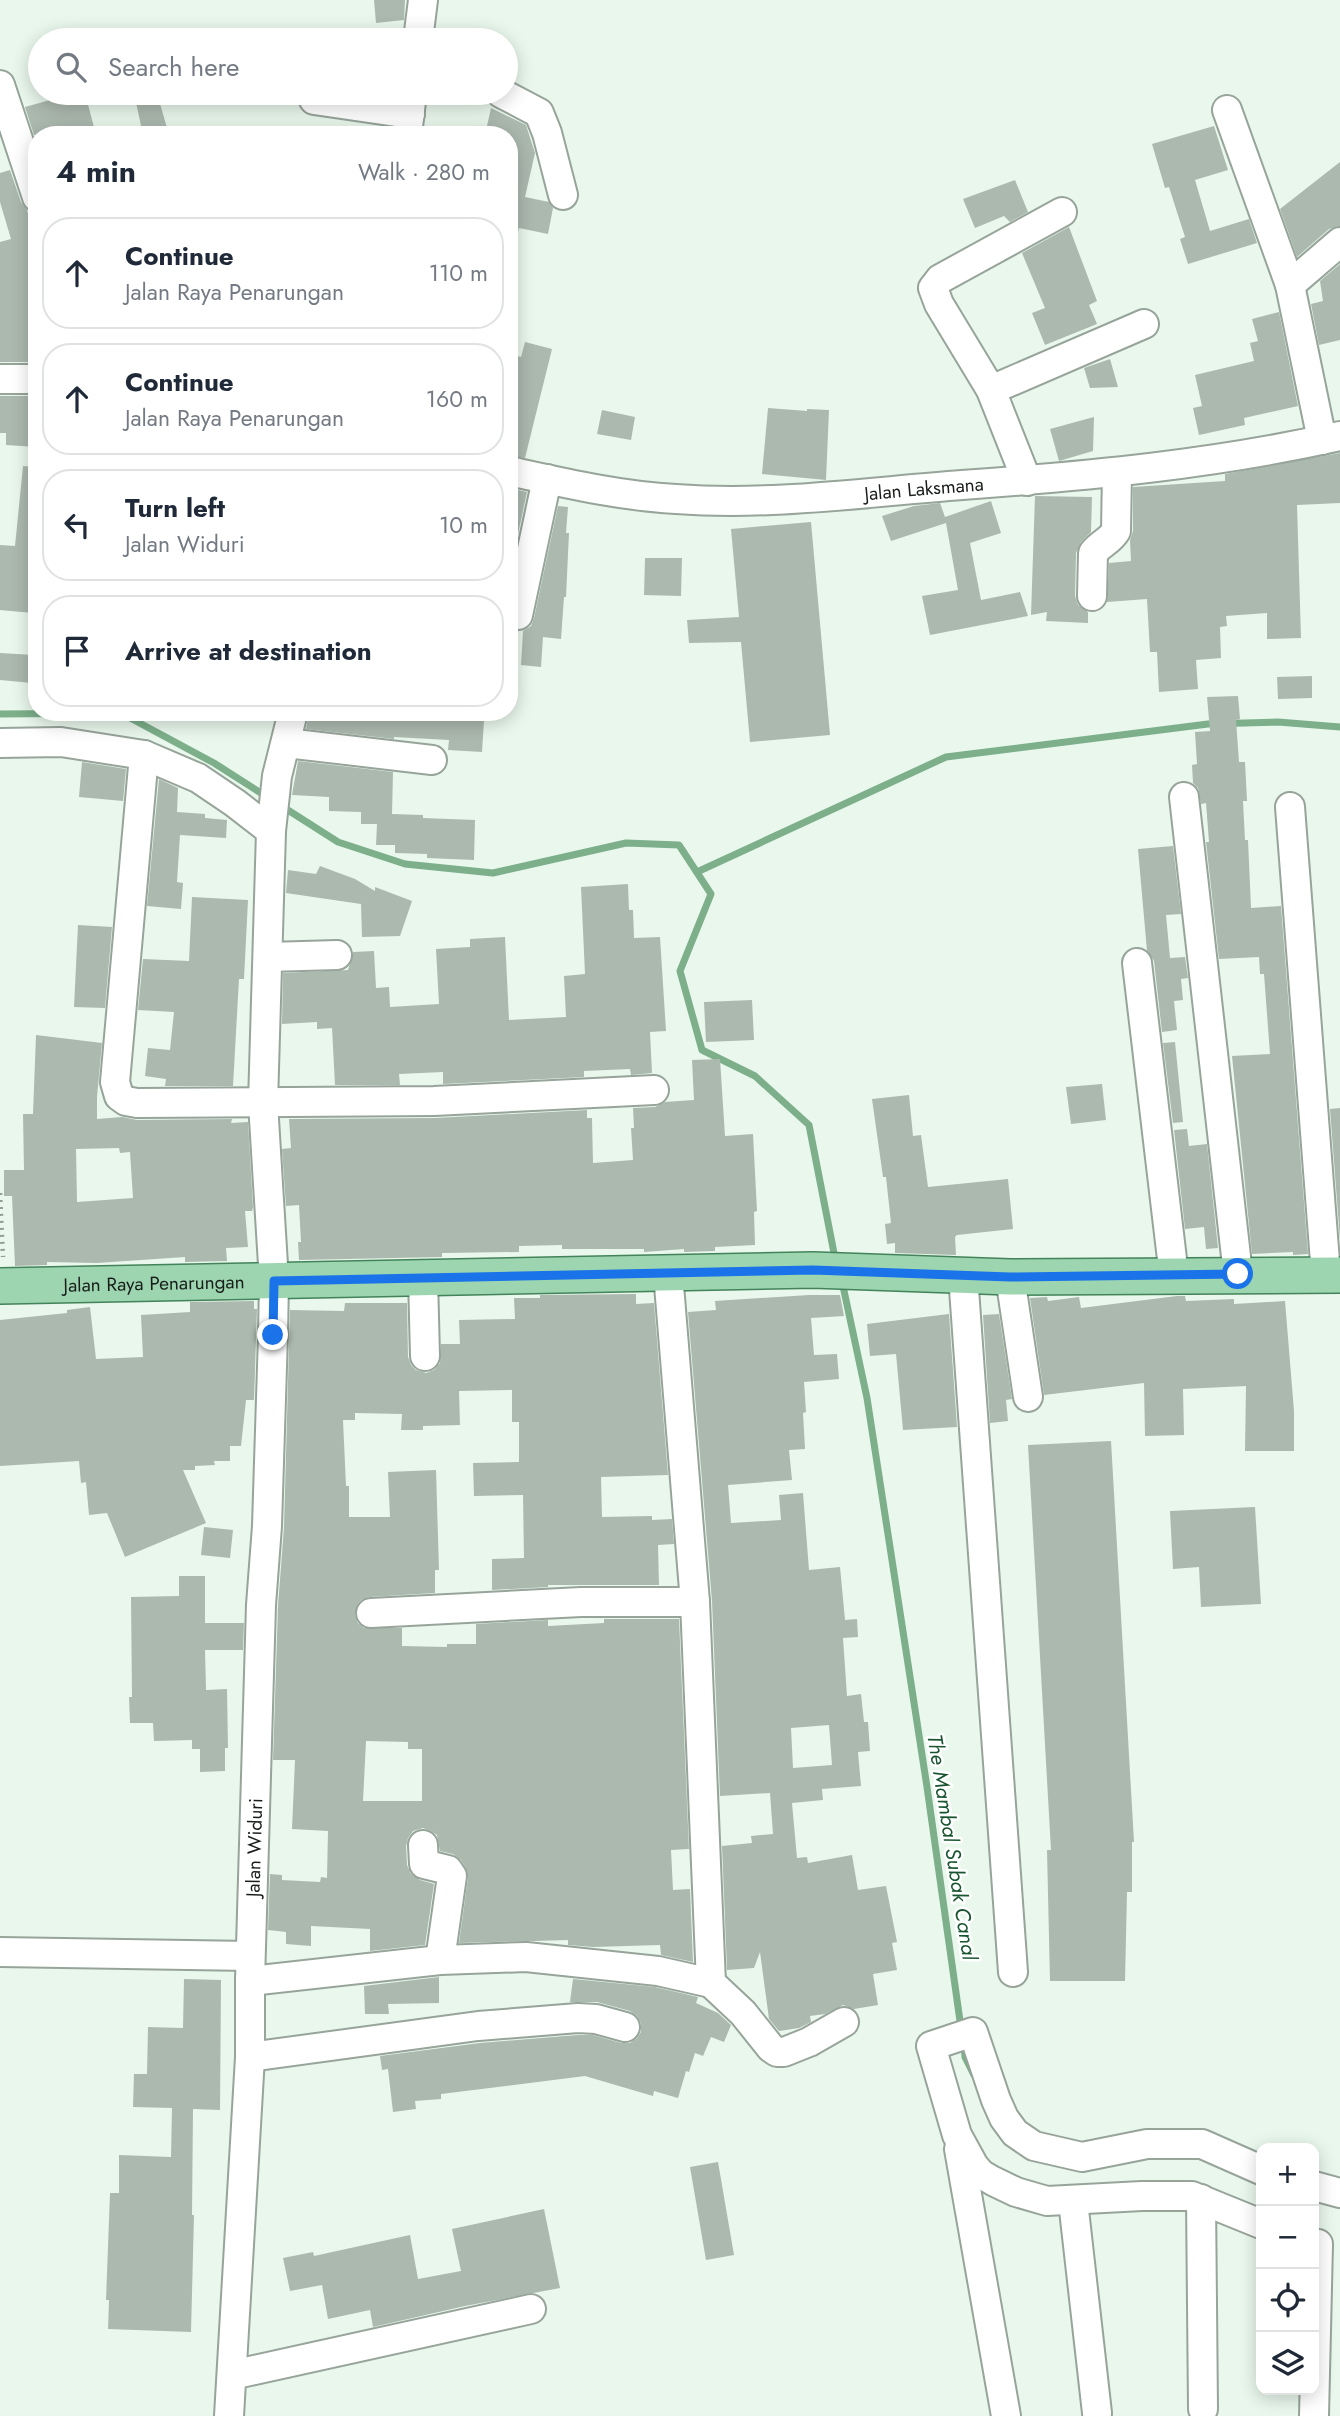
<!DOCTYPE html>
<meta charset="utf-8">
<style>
:root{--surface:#fff;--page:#f2f2f3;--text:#1f2937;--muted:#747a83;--line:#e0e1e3}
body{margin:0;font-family:Jost,sans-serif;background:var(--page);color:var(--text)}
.controls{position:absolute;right:21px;bottom:21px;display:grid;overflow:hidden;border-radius:14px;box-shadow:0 4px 18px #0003}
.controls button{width:63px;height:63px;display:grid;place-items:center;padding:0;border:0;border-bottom:2px solid var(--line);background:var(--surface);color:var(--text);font:35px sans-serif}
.stop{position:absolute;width:21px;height:21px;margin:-16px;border:5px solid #1a73e8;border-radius:50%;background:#fff}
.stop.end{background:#1a73e8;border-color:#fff;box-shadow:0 2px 7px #0008}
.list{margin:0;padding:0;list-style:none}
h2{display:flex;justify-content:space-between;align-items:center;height:91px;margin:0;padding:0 28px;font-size:30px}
h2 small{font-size:23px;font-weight:400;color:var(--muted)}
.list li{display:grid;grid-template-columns:46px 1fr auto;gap:21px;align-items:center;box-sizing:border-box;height:112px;margin:0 14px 14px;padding:0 14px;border:2px solid var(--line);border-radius:28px}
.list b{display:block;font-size:26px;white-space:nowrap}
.list p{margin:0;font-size:23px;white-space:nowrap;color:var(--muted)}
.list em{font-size:23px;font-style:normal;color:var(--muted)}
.icon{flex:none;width:38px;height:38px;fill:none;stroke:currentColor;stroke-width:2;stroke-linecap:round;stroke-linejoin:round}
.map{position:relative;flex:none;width:1340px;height:2416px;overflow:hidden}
.search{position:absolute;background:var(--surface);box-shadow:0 4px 18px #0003;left:28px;top:28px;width:490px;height:77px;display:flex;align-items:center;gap:18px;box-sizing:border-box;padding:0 24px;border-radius:38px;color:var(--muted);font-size:26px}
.panel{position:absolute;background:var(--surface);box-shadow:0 4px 18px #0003;left:28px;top:126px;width:490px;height:595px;border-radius:28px}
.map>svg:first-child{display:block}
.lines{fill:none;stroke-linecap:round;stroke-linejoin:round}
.stream{stroke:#7caf8a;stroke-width:7}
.building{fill:#acb9af;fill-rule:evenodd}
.minor-casing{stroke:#97a49a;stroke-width:32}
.major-casing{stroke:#438359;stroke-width:38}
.path{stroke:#949e96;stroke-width:4.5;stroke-dasharray:2 5;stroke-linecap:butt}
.minor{stroke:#fff;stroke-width:28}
.major{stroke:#9cd5b0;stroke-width:35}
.route{stroke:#1a73e8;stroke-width:9}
.labels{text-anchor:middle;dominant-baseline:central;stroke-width:5;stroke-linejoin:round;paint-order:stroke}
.street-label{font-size:19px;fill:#191e1a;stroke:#fff}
.water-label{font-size:21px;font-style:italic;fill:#195430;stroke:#fff}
</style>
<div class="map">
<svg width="1340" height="2416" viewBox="0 0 1340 2416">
<rect width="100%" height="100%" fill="#e9f7ec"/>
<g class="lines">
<g class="stream">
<polyline points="0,714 121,713 214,763 267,797"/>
<polyline points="280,805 338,842 405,864 493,873 626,843 679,845 711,894 680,971 702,1050 755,1076 809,1125 834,1253"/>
<polyline points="697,872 946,757 1208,724 1278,722 1340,727"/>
<polyline points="843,1286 867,1398 927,1787 961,2028"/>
<polyline points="964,2044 965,2057 974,2075"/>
</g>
</g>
<g class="building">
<polygon points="374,0 405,0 404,20 376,23"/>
<polygon points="75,93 85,93 96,135 34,135 25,107"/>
<polygon points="134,93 157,93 169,135 143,135"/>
<polygon points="491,108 526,125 535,153 525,197 549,202 553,208 548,234 519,228 518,232 509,231 509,135 485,135"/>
<polygon points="1214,126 1228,170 1195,180 1210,231 1249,219 1257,243 1188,264 1180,239 1185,237 1169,187 1165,188 1152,144"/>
<polygon points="1340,162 1340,226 1329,229 1297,257 1280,209"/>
<polygon points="10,170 21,202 27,210 37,244 37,362 0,362 0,242 11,239 0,202 0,173"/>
<polygon points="1015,180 1028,212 1010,222 1004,216 975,228 963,199"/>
<polygon points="1069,227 1097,301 1089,305 1097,324 1045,345 1032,313 1045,308 1022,253"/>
<polygon points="1340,264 1340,340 1319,345 1311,304 1323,301 1320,281"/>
<polygon points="1279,312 1298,406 1244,418 1245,425 1199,435 1193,408 1202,406 1195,375 1254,361 1250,343 1258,341 1252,319"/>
<polygon points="525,342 552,349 525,458 509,455 509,354 521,357"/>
<polygon points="1110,359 1118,387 1090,388 1084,368"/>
<polygon points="0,396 37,396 37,447 6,445 6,433 0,433"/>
<polygon points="768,408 807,411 807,409 829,410 826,480 762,474"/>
<polygon points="602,410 635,417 631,440 597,434"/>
<polygon points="1094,417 1093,451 1059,461 1050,429"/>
<polygon points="1340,453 1340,503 1297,505 1301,638 1267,639 1267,613 1226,616 1227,626 1220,627 1221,658 1196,660 1198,689 1159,692 1157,652 1150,652 1147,599 1107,602 1109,563 1131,561 1130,540 1133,531 1133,487 1225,481 1225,474"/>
<polygon points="23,466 37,467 37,589 33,613 0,610 0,545 15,546"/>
<polygon points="509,488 527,492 509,576"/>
<polygon points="1035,496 1092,497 1091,532 1081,542 1076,553 1075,596 1078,605 1088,612 1088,623 1046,621 1047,612 1031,615"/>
<polygon points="991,501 1001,533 970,543 981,600 1020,592 1028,616 930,635 922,596 958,590 946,523 891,541 882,516 914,506 940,503 945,517"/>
<polygon points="558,506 568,507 566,533 569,533 566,597 564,597 561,639 543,637 541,667 521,665 523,631 531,626 534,618"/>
<polygon points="811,522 830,735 750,742 741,642 689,643 687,620 739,617 731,529"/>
<polygon points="645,558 682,558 681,596 644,595"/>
<polygon points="0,653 34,655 32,683 0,680"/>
<polygon points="1312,676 1312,698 1278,699 1277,677"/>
<polygon points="1238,696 1240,719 1236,720 1239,762 1245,762 1247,801 1243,801 1245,840 1248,840 1251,908 1281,906 1308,1254 1293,1255 1293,1252 1252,1254 1232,1056 1270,1054 1264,974 1260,974 1259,957 1219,959 1206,842 1209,842 1206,803 1201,804 1198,788 1193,783 1192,765 1197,764 1195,732 1210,731 1207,697"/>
<polygon points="309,712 448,712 447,718 484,720 482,752 448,750 449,740 394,737 394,739 306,729"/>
<polygon points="298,761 393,772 392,814 423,815 423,818 475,820 474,860 427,858 427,854 395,853 395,845 376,845 377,824 361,824 361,812 329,811 329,797 292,795"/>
<polygon points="82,762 126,769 123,801 79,797"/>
<polygon points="159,779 178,788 177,812 205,814 205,818 227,820 226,838 180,835 177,882 183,883 181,909 147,906"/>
<polygon points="1173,846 1181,914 1166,915 1170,958 1185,957 1188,978 1181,979 1183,1000 1174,1001 1177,1030 1162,1032 1154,961 1147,951 1138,849"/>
<polygon points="320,866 355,879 375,891 375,887 412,901 400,936 362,937 361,904 286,893 288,870 316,874"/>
<polygon points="628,884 629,910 633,910 634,938 660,937 666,1031 650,1032 652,1073 631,1075 630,1069 584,1071 584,1077 443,1084 443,1072 399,1074 400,1085 335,1085 332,1028 317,1029 317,1022 282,1024 283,973 348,970 353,952 374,951 376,988 389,987 390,1007 439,1004 436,949 470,947 470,939 505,937 509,1020 566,1017 564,976 585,974 581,887"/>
<polygon points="192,897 248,900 244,979 239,979 233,1086 165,1086 166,1079 145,1076 148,1048 170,1050 174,1012 138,1010 143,959 189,961"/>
<polygon points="78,925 112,927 105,1008 74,1007"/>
<polygon points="752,1000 754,1040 706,1042 704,1002"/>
<path d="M 36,1035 L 102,1043 L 97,1097 L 97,1119 L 122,1117 L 137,1120 L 232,1119 L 231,1123 L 248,1122 L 253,1207 L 252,1211 L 245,1211 L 248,1247 L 226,1248 L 227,1261 L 185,1262 L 185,1257 L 97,1263 L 47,1262 L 47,1265 L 15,1266 L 12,1196 L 4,1196 L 4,1170 L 24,1170 L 23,1114 L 33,1114 ZM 119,1148 L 120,1153 L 130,1152 L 133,1198 L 77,1202 L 76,1149 Z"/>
<polygon points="1175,1042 1183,1122 1173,1123 1163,1043"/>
<polygon points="720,1059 725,1136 753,1134 757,1211 754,1212 755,1245 715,1247 715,1251 684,1252 684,1249 644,1252 644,1249 562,1249 562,1245 519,1246 519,1252 442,1253 442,1257 299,1260 298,1242 301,1242 299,1205 286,1206 282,1149 291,1148 289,1119 435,1118 587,1110 587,1118 592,1118 593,1163 633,1160 631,1128 634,1128 633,1108 655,1107 665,1102 694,1100 692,1060"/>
<polygon points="1102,1084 1106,1120 1071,1124 1066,1087"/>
<polygon points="909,1095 913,1136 921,1135 928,1187 1008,1179 1013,1229 957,1235 955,1237 956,1255 895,1253 895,1243 887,1244 885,1224 891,1223 886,1177 883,1177 872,1099"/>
<polygon points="1340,1108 1340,1240 1330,1109"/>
<polygon points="1187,1129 1189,1146 1207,1144 1218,1248 1206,1249 1204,1227 1185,1229 1174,1130"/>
<path d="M 636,1294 L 636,1304 L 654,1303 L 668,1475 L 601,1477 L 602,1517 L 652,1516 L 652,1520 L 672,1519 L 674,1544 L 658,1545 L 659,1585 L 548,1585 L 548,1587 L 492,1590 L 492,1559 L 524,1558 L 523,1495 L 474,1496 L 473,1463 L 519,1462 L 519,1422 L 512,1422 L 512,1390 L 459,1391 L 460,1425 L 423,1426 L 423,1430 L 401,1430 L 402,1414 L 355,1413 L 355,1420 L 343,1420 L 346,1486 L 349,1486 L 349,1517 L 390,1517 L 388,1472 L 436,1470 L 439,1570 L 435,1570 L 435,1593 L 369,1597 L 361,1600 L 357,1605 L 355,1615 L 358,1623 L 364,1628 L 402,1628 L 402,1646 L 447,1647 L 447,1644 L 476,1644 L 476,1624 L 548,1620 L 548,1626 L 604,1623 L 604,1619 L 679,1619 L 689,1849 L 671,1850 L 673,1890 L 690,1889 L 693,1962 L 661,1955 L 660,1945 L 593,1947 L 568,1945 L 568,1940 L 459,1943 L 468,1878 L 466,1868 L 461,1860 L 453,1854 L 440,1851 L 437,1835 L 431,1831 L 423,1828 L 413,1831 L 408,1838 L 406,1846 L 407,1865 L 411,1874 L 420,1880 L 434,1884 L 425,1945 L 370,1951 L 370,1929 L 311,1926 L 311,1946 L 286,1944 L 286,1932 L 268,1930 L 270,1874 L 282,1875 L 282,1880 L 320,1882 L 321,1877 L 327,1878 L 328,1831 L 292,1829 L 295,1760 L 273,1760 L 278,1606 L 284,1527 L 290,1310 L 344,1311 L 345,1303 L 407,1303 L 408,1357 L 411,1365 L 416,1370 L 426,1373 L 434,1370 L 440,1363 L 441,1344 L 460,1344 L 459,1320 L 515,1319 L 514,1298 L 540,1298 L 540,1295 ZM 366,1741 L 408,1742 L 408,1749 L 422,1749 L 422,1801 L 363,1801 Z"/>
<path d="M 809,1295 L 840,1295 L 844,1316 L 811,1318 L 814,1355 L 837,1354 L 839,1379 L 804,1382 L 806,1412 L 803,1413 L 805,1449 L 789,1450 L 792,1480 L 728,1485 L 731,1523 L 781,1520 L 779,1495 L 803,1493 L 809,1570 L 840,1567 L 845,1620 L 857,1619 L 858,1637 L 843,1638 L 847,1696 L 861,1694 L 864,1722 L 868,1722 L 870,1751 L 858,1752 L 861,1786 L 822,1789 L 823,1800 L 792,1803 L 797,1858 L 807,1857 L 808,1863 L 852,1855 L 858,1890 L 886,1886 L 897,1942 L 892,1943 L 897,1970 L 873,1974 L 878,2005 L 854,2009 L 843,2005 L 825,2014 L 810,2016 L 811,2022 L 799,2028 L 779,2031 L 769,2019 L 760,1952 L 754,1968 L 727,1970 L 722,1846 L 752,1843 L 751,1836 L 773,1834 L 770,1793 L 720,1796 L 712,1601 L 688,1312 L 716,1310 L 715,1301 ZM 829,1725 L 832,1765 L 793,1768 L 791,1728 Z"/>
<polygon points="1177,1296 1185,1296 1186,1301 1234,1299 1234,1304 1285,1301 1294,1411 1294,1451 1245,1451 1246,1386 1183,1389 1184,1435 1145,1436 1144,1383 1044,1395 1030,1298 1047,1297 1048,1301 1079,1297 1081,1308"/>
<polygon points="254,1301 254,1309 257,1309 254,1400 246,1400 241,1446 230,1446 230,1461 214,1461 215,1465 195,1466 195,1470 183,1470 206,1523 125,1557 107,1513 89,1515 86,1482 81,1483 79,1461 0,1466 0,1320 67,1313 67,1310 90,1307 96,1359 143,1357 141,1315 190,1312 190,1302"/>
<polygon points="949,1314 957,1427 903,1430 896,1354 870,1356 867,1324"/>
<polygon points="999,1314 1012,1399 1006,1400 1008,1421 990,1423 983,1315"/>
<polygon points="1111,1441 1134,1842 1132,1842 1132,1892 1127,1892 1125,1981 1050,1981 1047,1850 1051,1850 1028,1445"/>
<polygon points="1255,1507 1261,1604 1201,1607 1199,1567 1173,1569 1170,1511"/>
<polygon points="204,1527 233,1530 230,1558 201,1555"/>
<polygon points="179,1576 205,1576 205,1623 244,1623 243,1650 205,1650 206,1690 227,1689 228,1748 225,1748 225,1771 200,1772 200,1749 192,1749 192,1740 154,1741 153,1723 130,1723 129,1697 132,1697 131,1597 179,1596"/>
<polygon points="439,1977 439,2003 388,2004 389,2014 365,2014 364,1986"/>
<polygon points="184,1979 221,1980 220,2110 193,2109 192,2215 194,2215 191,2332 108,2329 109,2300 106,2300 110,2193 119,2193 119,2155 171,2157 172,2108 133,2107 134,2074 147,2074 148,2027 183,2028"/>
<polygon points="573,1979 655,1987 698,1997 696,2003 718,2013 731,2025 724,2042 711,2037 703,2056 695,2053 689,2072 686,2071 678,2098 654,2091 653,2096 585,2076 441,2094 441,2099 415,2101 416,2109 393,2112 388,2069 382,2070 380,2056 480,2043 578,2035 593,2035 621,2043 630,2043 637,2038 641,2032 641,2023 637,2016 630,2011 597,2002 570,2002"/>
<polygon points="718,2162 734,2255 706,2260 690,2167"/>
<polygon points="544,2209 560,2288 465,2306 373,2327 370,2310 328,2319 322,2285 290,2291 283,2258 313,2252 314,2256 410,2235 418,2279 461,2271 452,2229"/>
</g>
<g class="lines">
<g class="minor-casing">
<g id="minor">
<polyline points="418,40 423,0"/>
<polyline points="0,85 37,197"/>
<polyline points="501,93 539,113 547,133 563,195"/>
<polyline points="314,100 410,114"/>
<polyline points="1227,110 1290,285 1322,440"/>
<polyline points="407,135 412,93"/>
<polyline points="1290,285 1340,242"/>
<polyline points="0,379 37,379"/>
<polyline points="991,390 1144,324"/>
<path id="s1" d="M 509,471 C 564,483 620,496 676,499 C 772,506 867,492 962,485 C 1088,476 1216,464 1340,436"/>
<polyline points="1027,481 991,390 939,304 933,288 940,279 1062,212"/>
<path d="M 1092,596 L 1093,553 C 1100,544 1110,541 1116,531 L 1117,472"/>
<polyline points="518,615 547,479"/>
<polyline points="0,743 61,742 144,755 198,778 235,803 271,831"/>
<polyline points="286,743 432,760"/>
<polyline points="144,755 115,1082 119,1096 126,1101 137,1103 434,1101 654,1090"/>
<polyline points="1184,797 1238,1274"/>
<polyline points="1290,807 1326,1275"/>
<polyline points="268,957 337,955"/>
<polyline points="1137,963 1174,1276"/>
<polyline points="963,1275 1013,1972"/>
<polyline points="1010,1277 1028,1397"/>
<polyline points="423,1278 425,1356"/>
<polyline points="371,1613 581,1602 695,1602"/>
<polyline points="423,1845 424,1864 448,1870 452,1876 440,1960"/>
<polyline points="0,1952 250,1956"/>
<polyline points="250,1981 440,1960 526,1957 658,1971 711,1983 695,1602 668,1273"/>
<polyline points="711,1983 743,2013 771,2048 777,2052 784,2052 809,2042 844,2022"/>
<polyline points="250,2057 478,2026 578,2018 596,2019 625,2027"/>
<polyline points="959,2149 1006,2416"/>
<polyline points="1261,2170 1202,2144 1147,2144 1082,2157 1034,2146 1015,2133 1004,2118 996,2100 973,2032 931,2046 957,2135 974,2166 981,2174 993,2181 1016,2192 1047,2201 1142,2196 1192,2196 1261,2224"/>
<polyline points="1314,2186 1340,2193"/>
<polyline points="1201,2199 1203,2409"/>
<polyline points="1073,2201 1097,2413"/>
<polyline points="232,2375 531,2309"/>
<path id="s2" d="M 229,2416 L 250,2057 L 250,1981 L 261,1605 L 267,1526 L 273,1335 L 274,1281 L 263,1103 L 271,831 L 277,776 L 293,712"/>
<polyline points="1314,2416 1318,2244"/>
</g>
</g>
<g class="major-casing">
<g id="major">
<path id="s3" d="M 0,1286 L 813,1270 L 1010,1277 L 1340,1275"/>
</g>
</g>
<polyline class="path" points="0,1193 3,1257"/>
<use href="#minor" class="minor"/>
<use href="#major" class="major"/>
</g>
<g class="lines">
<polyline class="route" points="273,1335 274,1281 813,1270 1010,1277 1238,1274"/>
</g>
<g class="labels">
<g class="street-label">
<text stroke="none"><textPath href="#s1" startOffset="418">Jalan Laksmana</textPath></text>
<text stroke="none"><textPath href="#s3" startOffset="154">Jalan Raya Penarungan</textPath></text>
<text stroke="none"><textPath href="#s2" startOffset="569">Jalan Widuri</textPath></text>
</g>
<g class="water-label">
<text transform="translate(952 1847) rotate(81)">The Mambal Subak Canal</text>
</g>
</g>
</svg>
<div class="controls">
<button>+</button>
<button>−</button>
<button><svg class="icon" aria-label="locate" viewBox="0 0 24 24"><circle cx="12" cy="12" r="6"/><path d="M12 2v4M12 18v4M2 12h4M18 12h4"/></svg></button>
<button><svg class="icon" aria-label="layers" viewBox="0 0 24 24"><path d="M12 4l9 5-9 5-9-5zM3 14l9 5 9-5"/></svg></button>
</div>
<div class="stop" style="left:1238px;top:1274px"></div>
<div class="stop end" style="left:273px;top:1335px"></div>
<div class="search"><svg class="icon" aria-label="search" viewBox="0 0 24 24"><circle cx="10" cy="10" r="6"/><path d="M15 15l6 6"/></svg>Search here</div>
<section class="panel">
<h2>4 min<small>Walk · 280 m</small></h2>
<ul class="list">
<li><svg class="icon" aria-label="ahead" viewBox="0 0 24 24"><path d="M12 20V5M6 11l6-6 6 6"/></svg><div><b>Continue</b><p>Jalan Raya Penarungan</p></div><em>110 m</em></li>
<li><svg class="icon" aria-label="ahead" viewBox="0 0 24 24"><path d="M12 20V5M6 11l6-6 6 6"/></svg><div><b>Continue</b><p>Jalan Raya Penarungan</p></div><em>160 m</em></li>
<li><svg class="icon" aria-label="left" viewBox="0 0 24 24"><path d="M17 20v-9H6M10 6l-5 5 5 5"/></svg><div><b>Turn left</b><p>Jalan Widuri</p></div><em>10 m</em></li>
<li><svg class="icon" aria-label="arrive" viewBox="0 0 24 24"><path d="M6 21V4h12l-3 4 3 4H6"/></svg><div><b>Arrive at destination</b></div></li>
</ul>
</section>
</div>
